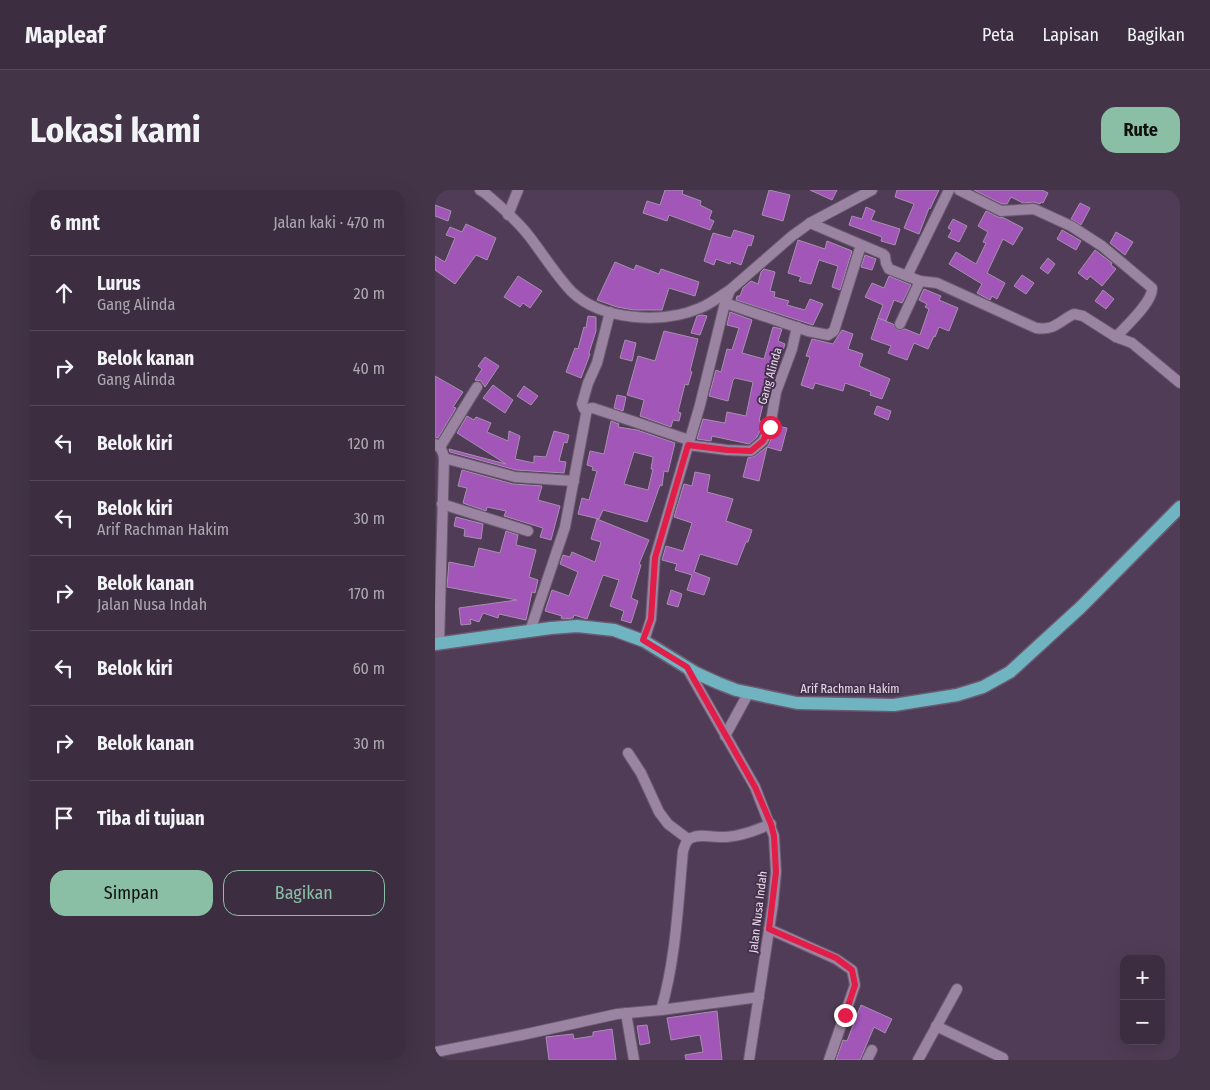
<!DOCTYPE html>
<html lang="id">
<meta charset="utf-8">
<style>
:root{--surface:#3c2d40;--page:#433547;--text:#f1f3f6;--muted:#aca8b1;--line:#554959;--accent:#8abfa5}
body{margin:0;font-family:"Fira Sans Condensed",sans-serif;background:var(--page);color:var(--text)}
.controls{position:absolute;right:15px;bottom:15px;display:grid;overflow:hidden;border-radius:10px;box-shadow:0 5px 20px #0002}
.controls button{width:45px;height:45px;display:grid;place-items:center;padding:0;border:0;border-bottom:1px solid var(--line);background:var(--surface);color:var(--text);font:25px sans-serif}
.stop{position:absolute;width:15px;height:15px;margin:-11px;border:4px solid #e11d48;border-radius:50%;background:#fff}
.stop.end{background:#e11d48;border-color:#fff;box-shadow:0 1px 5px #0008}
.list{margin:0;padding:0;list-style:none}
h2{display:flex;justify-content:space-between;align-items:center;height:65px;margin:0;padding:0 20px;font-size:21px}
h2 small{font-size:16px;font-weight:400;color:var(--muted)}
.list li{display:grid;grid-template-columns:32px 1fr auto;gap:15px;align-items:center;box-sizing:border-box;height:75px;padding:0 20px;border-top:1px solid var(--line)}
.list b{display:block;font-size:19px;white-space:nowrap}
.list p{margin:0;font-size:16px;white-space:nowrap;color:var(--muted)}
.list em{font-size:16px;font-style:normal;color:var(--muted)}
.actions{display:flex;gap:10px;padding:15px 20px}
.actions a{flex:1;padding:11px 0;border:1px solid var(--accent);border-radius:15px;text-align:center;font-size:18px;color:var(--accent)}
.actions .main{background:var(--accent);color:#111}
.icon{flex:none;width:28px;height:28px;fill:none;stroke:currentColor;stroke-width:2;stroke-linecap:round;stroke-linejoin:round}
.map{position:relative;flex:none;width:745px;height:870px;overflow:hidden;border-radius:15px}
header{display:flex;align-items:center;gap:30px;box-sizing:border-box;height:70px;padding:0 25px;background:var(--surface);border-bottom:1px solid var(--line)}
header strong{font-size:24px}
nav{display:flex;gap:28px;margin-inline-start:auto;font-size:18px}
.intro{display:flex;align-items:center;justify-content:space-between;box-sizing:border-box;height:120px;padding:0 30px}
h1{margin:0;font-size:35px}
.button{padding:12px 22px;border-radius:15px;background:var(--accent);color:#111;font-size:18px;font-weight:700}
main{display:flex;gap:30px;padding:0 30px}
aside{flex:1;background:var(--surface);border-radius:15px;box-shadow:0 5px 20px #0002}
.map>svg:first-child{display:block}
.building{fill:#a156b8;stroke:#a690ae;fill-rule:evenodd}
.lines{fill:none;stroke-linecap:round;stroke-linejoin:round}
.street-casing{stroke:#6b5a70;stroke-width:12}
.primary-casing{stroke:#6b5a70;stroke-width:15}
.street{stroke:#9b84a2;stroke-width:10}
.primary{stroke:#70b3c1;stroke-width:12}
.route{stroke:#e11d48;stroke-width:6}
.labels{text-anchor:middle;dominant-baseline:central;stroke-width:4;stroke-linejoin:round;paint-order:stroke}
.street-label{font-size:12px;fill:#e8dcec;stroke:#45314b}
</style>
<header>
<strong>Mapleaf</strong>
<nav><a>Peta</a><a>Lapisan</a><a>Bagikan</a></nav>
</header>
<div class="intro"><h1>Lokasi kami</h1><a class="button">Rute</a></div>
<main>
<aside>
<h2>6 mnt<small>Jalan kaki · 470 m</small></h2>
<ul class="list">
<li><svg class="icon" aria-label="ahead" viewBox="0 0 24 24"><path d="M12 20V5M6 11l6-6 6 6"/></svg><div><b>Lurus</b><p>Gang Alinda</p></div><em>20 m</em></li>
<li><svg class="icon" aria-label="right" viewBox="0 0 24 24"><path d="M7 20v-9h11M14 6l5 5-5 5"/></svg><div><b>Belok kanan</b><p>Gang Alinda</p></div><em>40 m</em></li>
<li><svg class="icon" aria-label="left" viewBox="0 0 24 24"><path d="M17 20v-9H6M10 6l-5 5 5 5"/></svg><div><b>Belok kiri</b></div><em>120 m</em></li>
<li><svg class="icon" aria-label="left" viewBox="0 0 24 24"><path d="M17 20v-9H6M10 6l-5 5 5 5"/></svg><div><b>Belok kiri</b><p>Arif Rachman Hakim</p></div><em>30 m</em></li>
<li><svg class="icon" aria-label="right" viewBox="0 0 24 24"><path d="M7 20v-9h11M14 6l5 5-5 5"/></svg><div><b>Belok kanan</b><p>Jalan Nusa Indah</p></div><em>170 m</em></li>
<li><svg class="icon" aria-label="left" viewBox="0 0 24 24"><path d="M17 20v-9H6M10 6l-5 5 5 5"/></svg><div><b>Belok kiri</b></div><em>60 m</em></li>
<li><svg class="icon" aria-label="right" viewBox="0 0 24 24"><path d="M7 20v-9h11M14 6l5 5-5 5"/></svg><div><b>Belok kanan</b></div><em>30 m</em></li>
<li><svg class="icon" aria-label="arrive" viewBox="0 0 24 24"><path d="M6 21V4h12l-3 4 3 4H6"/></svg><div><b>Tiba di tujuan</b></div></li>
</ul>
<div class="actions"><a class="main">Simpan</a><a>Bagikan</a></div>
</aside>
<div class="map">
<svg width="745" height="870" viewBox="0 0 745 870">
<rect width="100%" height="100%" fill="#503c56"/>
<g class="building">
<polygon points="230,0 248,0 247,4 266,11 265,15 277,21 274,29 279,31 275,40 234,25 232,31 208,23 212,11 225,15"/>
<polygon points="334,0 355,5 348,31 327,25"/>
<polygon points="375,0 402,0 397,10"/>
<polygon points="462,0 504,0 495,19 494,18 484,44 469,38 479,14 460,7"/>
<polygon points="539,0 607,0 613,3 608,13 606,12 605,14 599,12 588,13 576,7 572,14 567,14"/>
<polygon points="645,13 655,18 646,35 636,29"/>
<polygon points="0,15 16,21 13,31 0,26"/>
<polygon points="431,17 440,21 436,30 465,39 460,55 446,51 447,47 414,35 417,26 427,29"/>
<polygon points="551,21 563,27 569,28 588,38 578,55 568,49 552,83 570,93 562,109 557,106 555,110 542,103 547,94 514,74 521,62 541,74 551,53 548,52 553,42 543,36"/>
<polygon points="518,29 532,36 524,52 513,47 517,40 513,38"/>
<polygon points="31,34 61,48 52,70 41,65 20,94 0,80 0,66 10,72 20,48 11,45 15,37 27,42"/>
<polygon points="299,40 319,46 316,56 313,55 306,75 296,71 295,74 281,69 279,75 269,71 278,43 296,48"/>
<polygon points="627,40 646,51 641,60 622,49"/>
<polygon points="681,42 698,52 690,65 675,53"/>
<polygon points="363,50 390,59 392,51 417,61 405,100 397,97 403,76 384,70 376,94 364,91 366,87 353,83"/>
<polygon points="660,60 677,73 676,75 681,79 667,96 655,86 652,90 643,83"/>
<polygon points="430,65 441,69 437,80 426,77"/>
<polygon points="613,68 620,74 613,84 605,78"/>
<polygon points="180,72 199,80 201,75 224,84 226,79 264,92 260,106 234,98 227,120 199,120 182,117 162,110"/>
<polygon points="329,79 340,82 335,101 340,102 339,107 354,111 352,115 370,120 375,109 388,114 378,135 301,110 302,106 305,106 308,98 316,91 323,94 326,82"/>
<polygon points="587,85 599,93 591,104 579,96"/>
<polygon points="83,86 107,101 95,118 88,113 85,117 69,107"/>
<polygon points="454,86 476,95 467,113 459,110 451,131 443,128 448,115 430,107 437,93 449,98"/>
<polygon points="489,99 506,106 504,110 523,118 514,141 504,137 500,147 499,146 493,159 479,153 472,170 453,163 456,156 436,149 443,128 458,134 463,140 470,139 485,145 494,119 490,117 492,114 484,110"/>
<polygon points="668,100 679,109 671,119 660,111"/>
<polygon points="295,122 317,130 307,163 329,169 338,137 347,139 343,151 350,154 342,178 336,176 326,209 329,210 324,231 329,232 328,235 322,247 314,254 277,246 276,251 262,249 268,229 290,233 292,222 311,226 318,192 300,188 298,190 293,211 274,206 281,180 286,182 292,159 297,160 304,138 292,135"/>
<polygon points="267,125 272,126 265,145 256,143 262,126"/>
<polygon points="153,126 161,127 161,141 154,163 155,164 146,188 131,182 140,158 143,159 149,137 151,138"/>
<polygon points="407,140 418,144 413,159 428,164 424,176 455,189 447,209 435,205 436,202 410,193 408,201 380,193 378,199 366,195 375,167 371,166 377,149 398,154"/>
<polygon points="229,141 263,149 255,181 257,182 253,195 250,194 243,222 246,223 244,231 238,230 236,237 205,226 209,210 192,205 203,166 220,171"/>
<polygon points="190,150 201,153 197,171 185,168"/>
<polygon points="50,167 64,176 50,197 46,191 40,190 47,179 43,176"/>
<polygon points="0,186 28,202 18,217 21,218 3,248 0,247"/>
<polygon points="58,195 78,210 70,223 48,208"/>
<polygon points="89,196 103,206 96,215 82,206"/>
<polygon points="182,205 191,207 188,221 179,218"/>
<polygon points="442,216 456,221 453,230 439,224"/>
<polygon points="32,226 39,230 41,227 56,233 52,242 73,251 74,241 85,246 80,269 99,273 99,266 111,267 119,241 134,245 132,253 129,252 124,271 131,272 129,283 81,280 15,262 14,259 71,274 22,243"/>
<path d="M 176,231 L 184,234 L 183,237 L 202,240 L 240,253 L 233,282 L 229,281 L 227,296 L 225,295 L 212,332 L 168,320 L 164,329 L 143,324 L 147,308 L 154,310 L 162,281 L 157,280 L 158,277 L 152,275 L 155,261 L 169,264 ZM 199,262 L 218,267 L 216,279 L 218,279 L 213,300 L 189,294 Z"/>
<polygon points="342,236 352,238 346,261 332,257 324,291 308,287 313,268 320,266 333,256"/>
<polygon points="27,280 78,294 107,296 103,310 125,316 116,350 105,347 108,338 69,326 71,321 52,317 51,321 28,313 32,298 23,296"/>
<polygon points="260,282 275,285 272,302 298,309 291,331 317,340 313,352 311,352 302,375 265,364 259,382 275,388 269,405 252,400 257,385 240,380 242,374 227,370 231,356 248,361 257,333 239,327 249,294 257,296"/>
<polygon points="21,327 48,334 46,349 29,346 30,339 19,336"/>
<polygon points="162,329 214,350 204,374 206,375 196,408 203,411 196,433 186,430 189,421 175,416 184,390 168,385 152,429 139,425 138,428 128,429 126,428 127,426 110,421 117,400 134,406 143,382 125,374 128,365 135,367 137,362 160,372 166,352 156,349"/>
<polygon points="71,341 83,345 81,355 101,360 94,387 103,390 100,403 97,402 91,430 64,424 63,428 48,423 44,432 35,429 36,434 26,435 24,418 82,410 12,397 14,372 39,377 44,358 65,363"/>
<polygon points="236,400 247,404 243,417 232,414"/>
<polygon points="426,815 457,829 450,843 439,837 425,870 401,870 408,850 412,851"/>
<polygon points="282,821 287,870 251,870 250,865 268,862 265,845 236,850 232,828"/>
<polygon points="212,835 215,853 205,855 202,836"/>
<polygon points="177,839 181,870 114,870 111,847 138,844 139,849 158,846 158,842"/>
</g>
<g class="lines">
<g class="street-casing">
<g id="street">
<path d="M 45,0 L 50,3 C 65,16 82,30 94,46 C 108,64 120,84 136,101 C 166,131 228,134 265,118 C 276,114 285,106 295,100"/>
<path d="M 524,0 L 566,21 L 599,19 L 636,36 L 667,56 L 717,98 C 718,112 691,136 681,147"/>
<polyline points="73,25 83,0"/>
<path d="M 375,33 L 448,64 L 450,66 L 451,73 L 454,79 L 485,91 L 502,93 L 601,138 C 620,141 624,131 639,124 L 648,126 L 681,147 L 697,153 L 745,193"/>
<polyline points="472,86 514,0"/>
<polyline points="290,113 373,141 393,145 399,141 426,55"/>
<polyline points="465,134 485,91"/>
<polyline points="151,221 149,219 147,214 153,193 162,173 175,122"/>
<path d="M 0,254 C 7,258 9,263 9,270 L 4,454"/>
<polyline points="253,255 292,260 316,261 328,251 335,237 341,202 357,159 362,137"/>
<polyline points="5,257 42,197"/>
<polyline points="9,268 80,287 139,291"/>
<polyline points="7,314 93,341"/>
<polyline points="95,441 130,337 152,219 158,218 254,250"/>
<polyline points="209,451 216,429 220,368 265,215 290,113 295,100 357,46 375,33 437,0"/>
<polyline points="252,478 320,597 339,646 341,682 338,714 314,870"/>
<polyline points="290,546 314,502"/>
<polyline points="193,563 206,583 224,622 233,634 253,649"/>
<polyline points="334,739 401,769 417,780 420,795 394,870"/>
<path d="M 324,807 L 226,820 C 241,769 243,714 248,661 C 250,656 250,651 256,648 C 266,643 279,648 291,647 C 307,646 321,640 336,634"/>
<polyline points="191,823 199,870"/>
<polyline points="501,836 568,868"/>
<polyline points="0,862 87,845 182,824 226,820"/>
<polyline points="432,870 437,860"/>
<polyline points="483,870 522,799"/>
</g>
</g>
<g class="primary-casing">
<polyline id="primary" points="0,454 116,438 142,436 179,440 209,451 261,483 283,493 301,500 362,513 459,515 522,505 548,497 575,482 646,417 745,317"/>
</g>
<use href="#street" class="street"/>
<use href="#primary" class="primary"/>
</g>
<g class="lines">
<polyline class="route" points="335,237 328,251 316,261 292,260 253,255 220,368 216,429 208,450 252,477 320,597 336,634 339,646 341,682 334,739 401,768 417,780 420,795 410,825"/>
</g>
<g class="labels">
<g class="street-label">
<text transform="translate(335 186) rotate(-74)">Gang Alinda</text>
<text x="415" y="499">Arif Rachman Hakim</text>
<text transform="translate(323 722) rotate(-83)">Jalan Nusa Indah</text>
</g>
</g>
</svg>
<div class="controls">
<button>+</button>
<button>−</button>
</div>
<div class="stop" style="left:335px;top:237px"></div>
<div class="stop end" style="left:410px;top:825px"></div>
</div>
</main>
